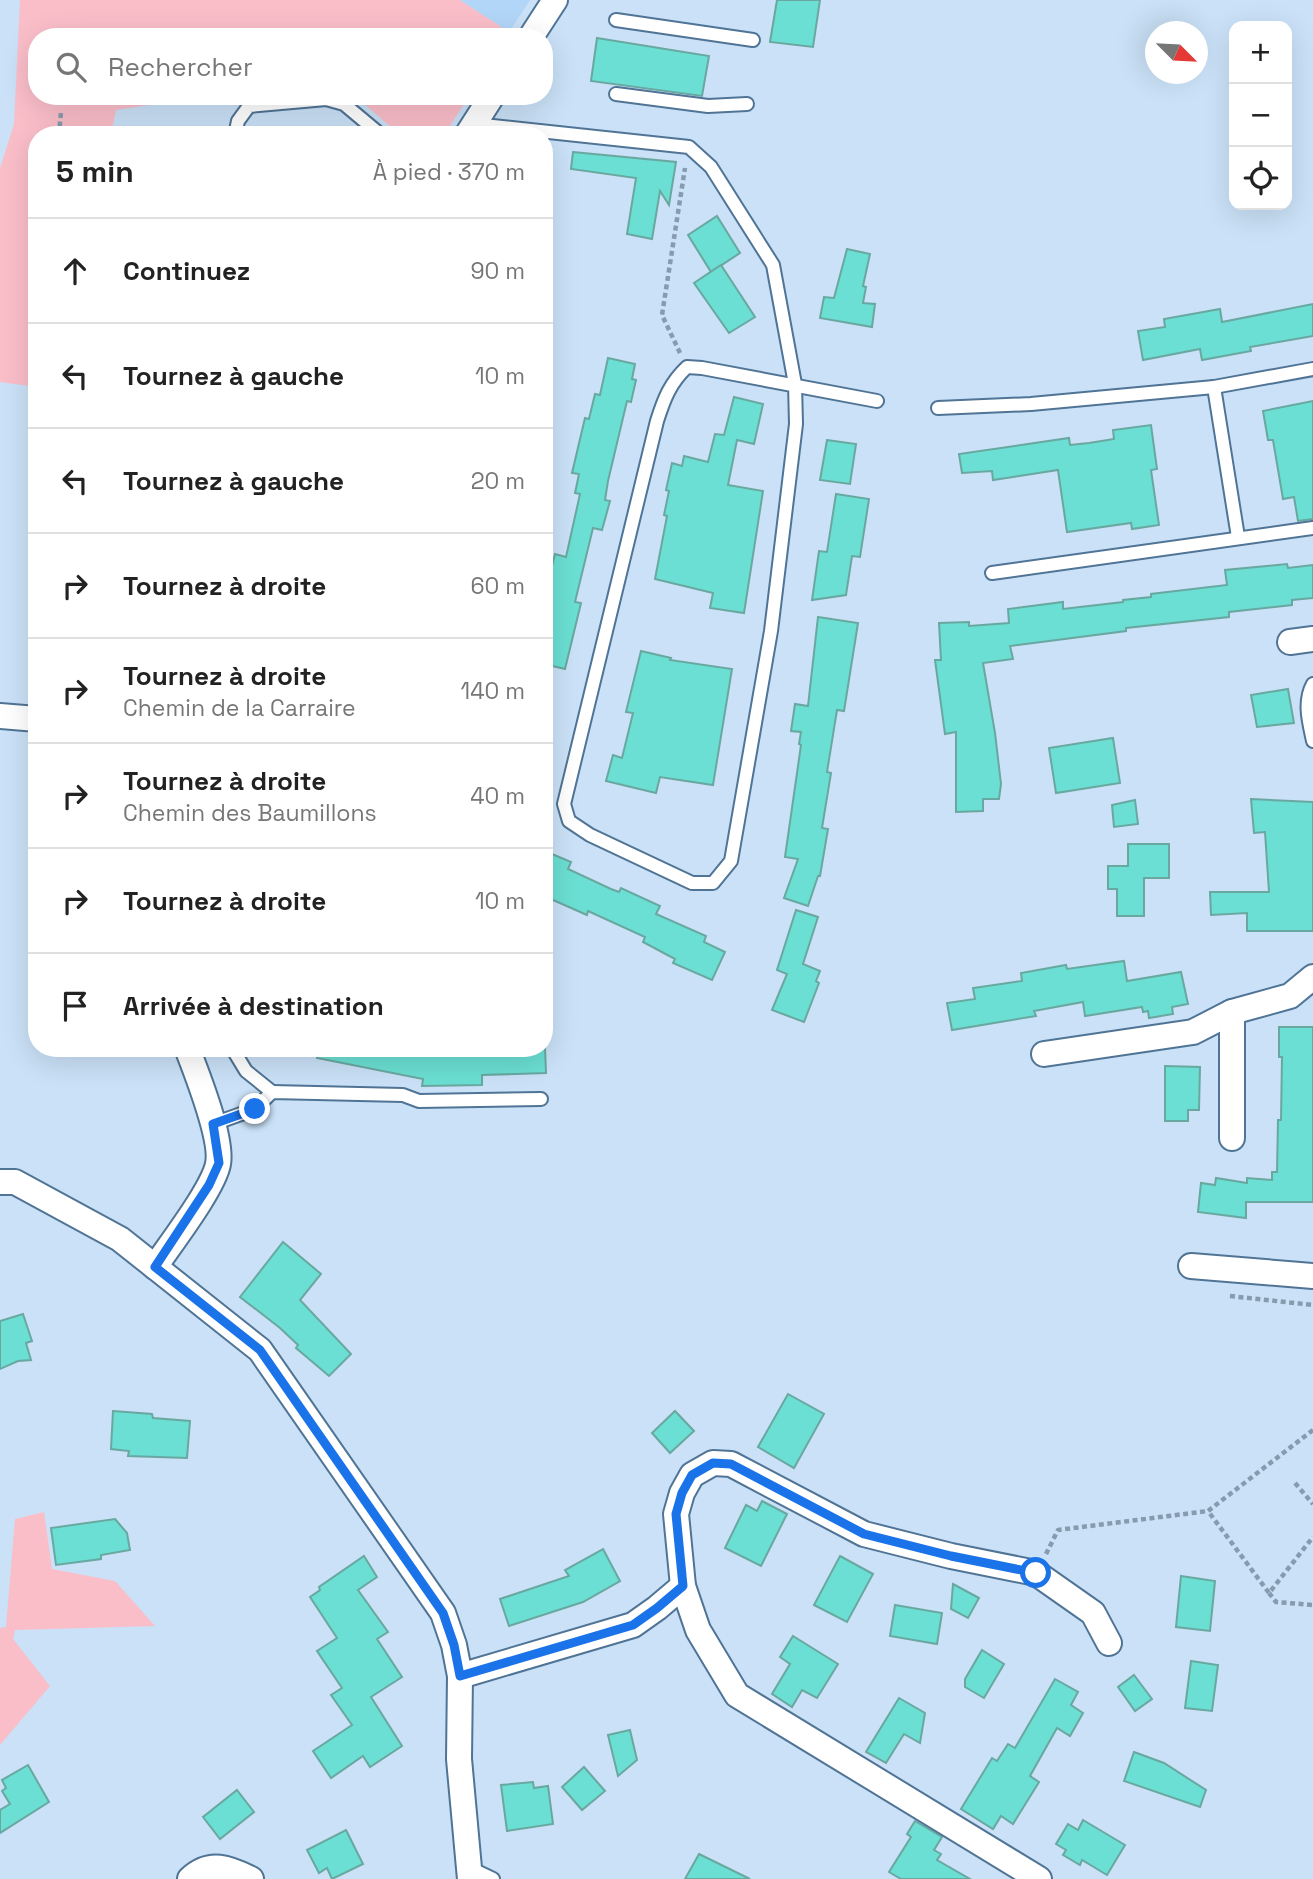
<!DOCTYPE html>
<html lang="fr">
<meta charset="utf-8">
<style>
:root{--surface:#fff;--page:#f2f2f2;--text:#222;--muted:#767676;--line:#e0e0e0}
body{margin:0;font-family:"Space Grotesk",sans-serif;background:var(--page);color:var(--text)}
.controls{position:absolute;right:21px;top:21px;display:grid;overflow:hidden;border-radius:14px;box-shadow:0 7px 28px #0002}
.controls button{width:63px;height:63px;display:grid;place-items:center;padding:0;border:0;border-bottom:2px solid var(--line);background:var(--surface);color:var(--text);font:35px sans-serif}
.compass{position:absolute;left:1145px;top:21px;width:63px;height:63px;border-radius:50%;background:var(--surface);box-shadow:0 7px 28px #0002;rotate:114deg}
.stop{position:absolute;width:21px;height:21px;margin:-16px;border:5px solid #1a73e8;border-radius:50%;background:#fff}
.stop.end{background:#1a73e8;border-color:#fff;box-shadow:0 2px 7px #0008}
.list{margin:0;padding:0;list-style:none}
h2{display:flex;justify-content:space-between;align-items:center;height:91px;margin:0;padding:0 28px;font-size:30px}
h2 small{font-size:23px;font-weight:400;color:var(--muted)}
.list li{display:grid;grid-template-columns:46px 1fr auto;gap:21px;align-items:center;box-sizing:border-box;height:105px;padding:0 28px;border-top:2px solid var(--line)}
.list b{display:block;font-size:26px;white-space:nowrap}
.list p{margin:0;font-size:23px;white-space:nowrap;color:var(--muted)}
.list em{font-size:23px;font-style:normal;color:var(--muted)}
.icon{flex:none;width:38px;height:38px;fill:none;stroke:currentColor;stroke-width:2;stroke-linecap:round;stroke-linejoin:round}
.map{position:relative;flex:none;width:1313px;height:1879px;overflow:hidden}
.search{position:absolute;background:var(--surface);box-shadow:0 7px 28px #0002;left:28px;top:28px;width:525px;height:77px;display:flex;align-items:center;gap:18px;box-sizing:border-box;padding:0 24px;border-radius:28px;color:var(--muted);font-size:26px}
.panel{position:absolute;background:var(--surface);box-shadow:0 7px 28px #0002;left:28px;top:126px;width:525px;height:931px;border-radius:28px}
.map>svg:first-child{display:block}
.built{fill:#b2d6f7}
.green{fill:#fabec9}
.building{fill:#6bdfd3;stroke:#69a8a1;stroke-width:2}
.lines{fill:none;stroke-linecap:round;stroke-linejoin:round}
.service-casing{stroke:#507495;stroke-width:16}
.minor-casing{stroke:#507495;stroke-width:28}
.path{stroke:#879bae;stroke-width:4.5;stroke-dasharray:5 3.5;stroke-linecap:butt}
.service{stroke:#fff;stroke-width:12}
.minor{stroke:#fff;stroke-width:24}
.route{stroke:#1a73e8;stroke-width:9}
</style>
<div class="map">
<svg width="1313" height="1879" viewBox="0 0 1313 1879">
<rect width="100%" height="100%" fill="#cae1f7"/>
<polygon class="built" points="459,0 530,0 509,32"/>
<g class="green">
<polygon points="20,0 460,0 509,32 506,37 37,37 37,96 208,96 116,110 111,135 37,135 37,387 0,382 0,168 14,124"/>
<polygon points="355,96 469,96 444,135 400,135"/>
<polygon points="44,1512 52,1569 115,1581 155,1626 15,1630 13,1639 50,1686 0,1745 0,1628 6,1627 15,1519"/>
</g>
<g class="building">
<polygon points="777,0 820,0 813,47 770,42"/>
<polygon points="597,38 709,56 702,96 591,81"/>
<polygon points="573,152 676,162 669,205 660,191 652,239 627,234 636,178 571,169"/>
<polygon points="717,216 740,253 711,272 688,235"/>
<polygon points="847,249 870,254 863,286 866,287 863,303 875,304 872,327 820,318 824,297 834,298"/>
<polygon points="721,265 755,317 729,333 694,283"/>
<polygon points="1313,304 1313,336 1250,347 1251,351 1202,360 1200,349 1143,360 1138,331 1165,327 1164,319 1220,309 1222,322"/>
<polygon points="608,358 635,364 632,379 636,380 631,402 627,401 608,481 605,500 610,501 602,530 593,528 575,602 581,603 565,669 544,664 544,598 555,554 566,557 580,494 575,493 579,474 572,473 585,418 589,419 595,394 600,395"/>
<polygon points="734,397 763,404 754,444 737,440 728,485 763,491 744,613 710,608 713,593 655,579 667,516 664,515 669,491 666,490 672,463 682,466 684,456 708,462 715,434 724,435"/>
<polygon points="1313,401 1313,519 1298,521 1294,497 1283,499 1273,440 1268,440 1263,411"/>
<polygon points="1151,425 1157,469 1151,470 1159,525 1132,529 1131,523 1067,532 1058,470 993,480 992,471 962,473 959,454 1069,438 1070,445 1089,443 1114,439 1113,430"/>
<polygon points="827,440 856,444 850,484 820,480"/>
<polygon points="836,494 869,499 860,557 852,556 846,595 812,600 819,551 827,552"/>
<polygon points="1287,564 1288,568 1313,565 1313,598 1292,600 1292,605 1229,612 1229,617 1126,628 1126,631 1010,646 1013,659 983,663 995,733 1001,784 999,799 983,799 983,811 956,812 956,732 945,734 935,660 941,660 939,623 969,622 969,626 1009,623 1008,609 1063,602 1063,609 1123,602 1123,600 1151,597 1151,594 1227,585 1225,570"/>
<polygon points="818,617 858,623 844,711 837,710 827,772 831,773 822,828 828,829 820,876 818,876 808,906 784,898 798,859 785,857 801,745 799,744 801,732 791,731 795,704 808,706"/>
<polygon points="641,651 671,658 670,660 732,669 713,785 660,777 656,793 606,781 613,755 622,758 633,713 626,712"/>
<polygon points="1288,689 1294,723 1257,727 1251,695"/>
<polygon points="1113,738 1120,783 1056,793 1049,748"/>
<polygon points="1251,799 1313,802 1313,931 1247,931 1247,913 1211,915 1210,892 1269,892 1265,832 1254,833"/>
<polygon points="1135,800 1138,824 1114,827 1112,805"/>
<polygon points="1128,844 1169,844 1169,878 1144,878 1144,916 1117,916 1117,889 1108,889 1108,866 1128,866"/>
<polygon points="552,854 571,862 568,869 611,889 619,892 621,888 660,906 656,914 706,936 704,942 725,952 712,980 673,963 675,959 643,942 645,937 588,911 587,915 544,896 544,872"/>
<polygon points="796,910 818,917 803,964 820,971 816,981 819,983 804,1022 772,1010 787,974 777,970"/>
<polygon points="1124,961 1127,981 1181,972 1188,1004 1172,1007 1173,1014 1149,1018 1148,1011 1143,1012 1142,1007 1085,1016 1083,1002 1034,1011 1036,1016 952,1030 947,1003 975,999 973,988 1022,981 1021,973 1066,965 1067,969"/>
<polygon points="1279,1027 1313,1027 1313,1202 1246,1202 1246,1218 1198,1212 1201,1183 1215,1185 1216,1178 1247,1183 1247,1178 1272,1180 1272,1172 1277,1172 1278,1120 1281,1120 1282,1057 1279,1057"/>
<polygon points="318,1048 545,1048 546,1073 482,1075 482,1085 422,1086 423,1079 317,1058"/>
<polygon points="1165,1066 1200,1067 1199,1110 1188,1110 1188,1121 1165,1121"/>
<polygon points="283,1242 321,1274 300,1300 351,1354 329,1376 296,1348 298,1345 280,1328 240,1297"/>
<polygon points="23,1314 32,1341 26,1343 31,1360 18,1361 0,1369 0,1321"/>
<polygon points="788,1394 824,1414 794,1468 758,1447"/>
<polygon points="113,1411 152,1414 153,1418 190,1421 187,1458 128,1456 129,1451 111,1449"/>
<polygon points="675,1411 694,1431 670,1453 652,1433"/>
<polygon points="762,1501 787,1514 761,1566 725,1548 746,1505 757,1511"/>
<polygon points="115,1519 127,1533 130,1550 101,1555 101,1559 56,1565 51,1528"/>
<polygon points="603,1549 620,1581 583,1602 509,1626 500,1599 569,1576 565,1570"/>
<polygon points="364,1556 377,1577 358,1590 388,1632 377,1639 402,1677 371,1697 402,1746 370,1767 363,1756 331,1778 313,1751 352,1725 331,1695 342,1688 317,1651 337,1638 310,1597 320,1590 319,1587"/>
<polygon points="840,1556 873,1574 847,1622 814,1605"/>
<polygon points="1181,1576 1215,1581 1210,1631 1176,1627"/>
<polygon points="953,1584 979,1598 968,1618 951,1609"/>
<polygon points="895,1605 942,1613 937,1644 890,1636"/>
<polygon points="793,1636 838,1664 817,1698 802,1690 792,1707 772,1694 790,1664 780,1657"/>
<polygon points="982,1650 1004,1664 984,1698 965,1687 965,1679"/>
<polygon points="1191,1661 1218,1665 1212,1711 1185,1708"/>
<polygon points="1134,1675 1152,1699 1135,1711 1118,1687"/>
<polygon points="1055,1679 1078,1692 1071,1705 1083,1713 1070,1736 1057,1728 1030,1776 1039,1782 1013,1824 1001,1816 993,1829 961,1809 992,1758 997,1761 1008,1744 1015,1748"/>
<polygon points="899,1698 925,1713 920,1743 904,1734 886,1763 866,1752"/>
<polygon points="630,1730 637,1760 618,1776 608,1735"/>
<polygon points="1134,1752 1164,1763 1206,1790 1200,1807 1124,1781"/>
<polygon points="28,1765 49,1802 0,1833 0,1810 10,1804 2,1791 6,1788 2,1780"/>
<polygon points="584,1767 605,1791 582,1810 562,1787"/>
<polygon points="533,1782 534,1788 548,1786 553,1824 507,1831 501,1785"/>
<polygon points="237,1790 254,1812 220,1839 203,1817"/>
<polygon points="1083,1820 1125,1845 1107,1875 1082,1860 1080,1865 1063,1855 1066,1850 1056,1844 1068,1824 1078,1830"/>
<polygon points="915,1821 942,1837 934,1850 941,1854 937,1860 970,1879 901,1879 889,1872 911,1837 907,1834"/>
<polygon points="346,1830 363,1864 332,1879 327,1868 319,1873 307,1850"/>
<polygon points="699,1854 750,1879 685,1879"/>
</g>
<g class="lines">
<g class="service-casing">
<g id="service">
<polyline points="616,20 753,40"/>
<polyline points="616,94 708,106 747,104"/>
<path d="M 474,124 L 689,147 L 711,167 L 773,265 L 795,384 L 796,424 L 771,631 L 731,861 L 713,883 L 692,883 L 590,835 L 569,821 L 564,804 L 657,421 C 664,399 670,383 687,367 L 702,368 L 877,401"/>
<polyline points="235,135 238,121 249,106 326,99 344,104 381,135"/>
<polyline points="1214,387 1238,537"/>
<polyline points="938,408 1031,404 1214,387 1313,369"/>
<polyline points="992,573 1313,528"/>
<path d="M 1313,684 C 1303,702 1309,722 1313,741"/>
<polyline points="232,1048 246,1071 272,1092"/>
<polyline points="213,1124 255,1109 272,1092 403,1095 419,1101 541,1099"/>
<polyline points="470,1868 493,1879"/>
</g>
</g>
<g class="minor-casing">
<g id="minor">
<polyline points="531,37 555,0"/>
<polyline points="467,135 492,96"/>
<polyline points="1290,642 1313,639"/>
<polyline points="0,716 37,719"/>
<polyline points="1044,1054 1193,1032 1232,1012 1290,996 1313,977"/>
<polyline points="1232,1138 1232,1012"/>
<polyline points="0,1182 15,1182 120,1239 260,1350 443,1613 454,1645 460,1676 459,1759 470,1879"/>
<polyline points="1191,1266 1313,1276"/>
<path d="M 155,1267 C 171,1243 213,1189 218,1164 C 223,1139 197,1074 187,1048"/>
<polyline points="460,1676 633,1625 657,1608 683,1586"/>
<path d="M 190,1879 C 210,1860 229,1868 251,1879"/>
<polyline points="1039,1879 737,1695 698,1630 683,1586 676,1514 682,1493 692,1475 713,1463 731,1464 864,1534 951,1556 1036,1573 1093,1613 1109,1643"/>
</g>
</g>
<g class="path">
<polyline points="59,135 61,112"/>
<polyline points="680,353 662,315 685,168"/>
<polyline points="1230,1296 1313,1305"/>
<polyline points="1313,1430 1208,1511 1269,1593 1313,1537"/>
<polyline points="1295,1483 1313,1504"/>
<polyline points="1046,1554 1058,1530 1208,1511"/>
<polyline points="1269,1593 1276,1602 1313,1605"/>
</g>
<use href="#service" class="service"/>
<use href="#minor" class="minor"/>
</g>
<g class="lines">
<polyline class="route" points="255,1109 213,1124 219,1163 209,1185 155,1267 260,1350 443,1613 454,1645 460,1676 633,1625 657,1608 683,1586 676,1514 682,1493 692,1475 713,1463 731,1464 864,1534 951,1556 1036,1573"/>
</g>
</svg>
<div class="controls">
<button>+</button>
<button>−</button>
<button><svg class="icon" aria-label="locate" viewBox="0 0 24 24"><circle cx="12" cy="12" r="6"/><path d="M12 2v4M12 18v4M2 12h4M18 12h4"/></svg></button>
</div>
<svg class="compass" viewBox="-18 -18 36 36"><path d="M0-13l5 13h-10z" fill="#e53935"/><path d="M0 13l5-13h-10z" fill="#767676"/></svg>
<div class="stop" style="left:1036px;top:1573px"></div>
<div class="stop end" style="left:255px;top:1109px"></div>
<div class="search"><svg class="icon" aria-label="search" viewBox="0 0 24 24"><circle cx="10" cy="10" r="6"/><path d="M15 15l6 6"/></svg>Rechercher</div>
<section class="panel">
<h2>5 min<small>À pied · 370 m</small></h2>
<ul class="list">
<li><svg class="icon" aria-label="ahead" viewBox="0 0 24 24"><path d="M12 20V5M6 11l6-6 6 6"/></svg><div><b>Continuez</b></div><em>90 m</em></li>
<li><svg class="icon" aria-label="left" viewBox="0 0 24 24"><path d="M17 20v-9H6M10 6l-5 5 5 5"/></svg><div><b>Tournez à gauche</b></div><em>10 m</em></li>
<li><svg class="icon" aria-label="left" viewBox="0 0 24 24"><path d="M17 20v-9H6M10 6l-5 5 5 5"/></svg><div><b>Tournez à gauche</b></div><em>20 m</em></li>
<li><svg class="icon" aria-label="right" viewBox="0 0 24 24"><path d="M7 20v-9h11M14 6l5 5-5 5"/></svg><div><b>Tournez à droite</b></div><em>60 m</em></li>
<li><svg class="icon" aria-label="right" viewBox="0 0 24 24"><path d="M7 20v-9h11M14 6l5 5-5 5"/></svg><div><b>Tournez à droite</b><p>Chemin de la Carraire</p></div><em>140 m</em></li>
<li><svg class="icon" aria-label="right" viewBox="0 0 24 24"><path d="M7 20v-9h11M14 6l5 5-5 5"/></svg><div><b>Tournez à droite</b><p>Chemin des Baumillons</p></div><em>40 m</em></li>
<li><svg class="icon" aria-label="right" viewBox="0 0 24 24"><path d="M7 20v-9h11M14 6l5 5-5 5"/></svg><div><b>Tournez à droite</b></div><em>10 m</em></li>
<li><svg class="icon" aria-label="arrive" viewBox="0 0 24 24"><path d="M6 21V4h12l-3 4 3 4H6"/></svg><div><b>Arrivée à destination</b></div></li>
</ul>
</section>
</div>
